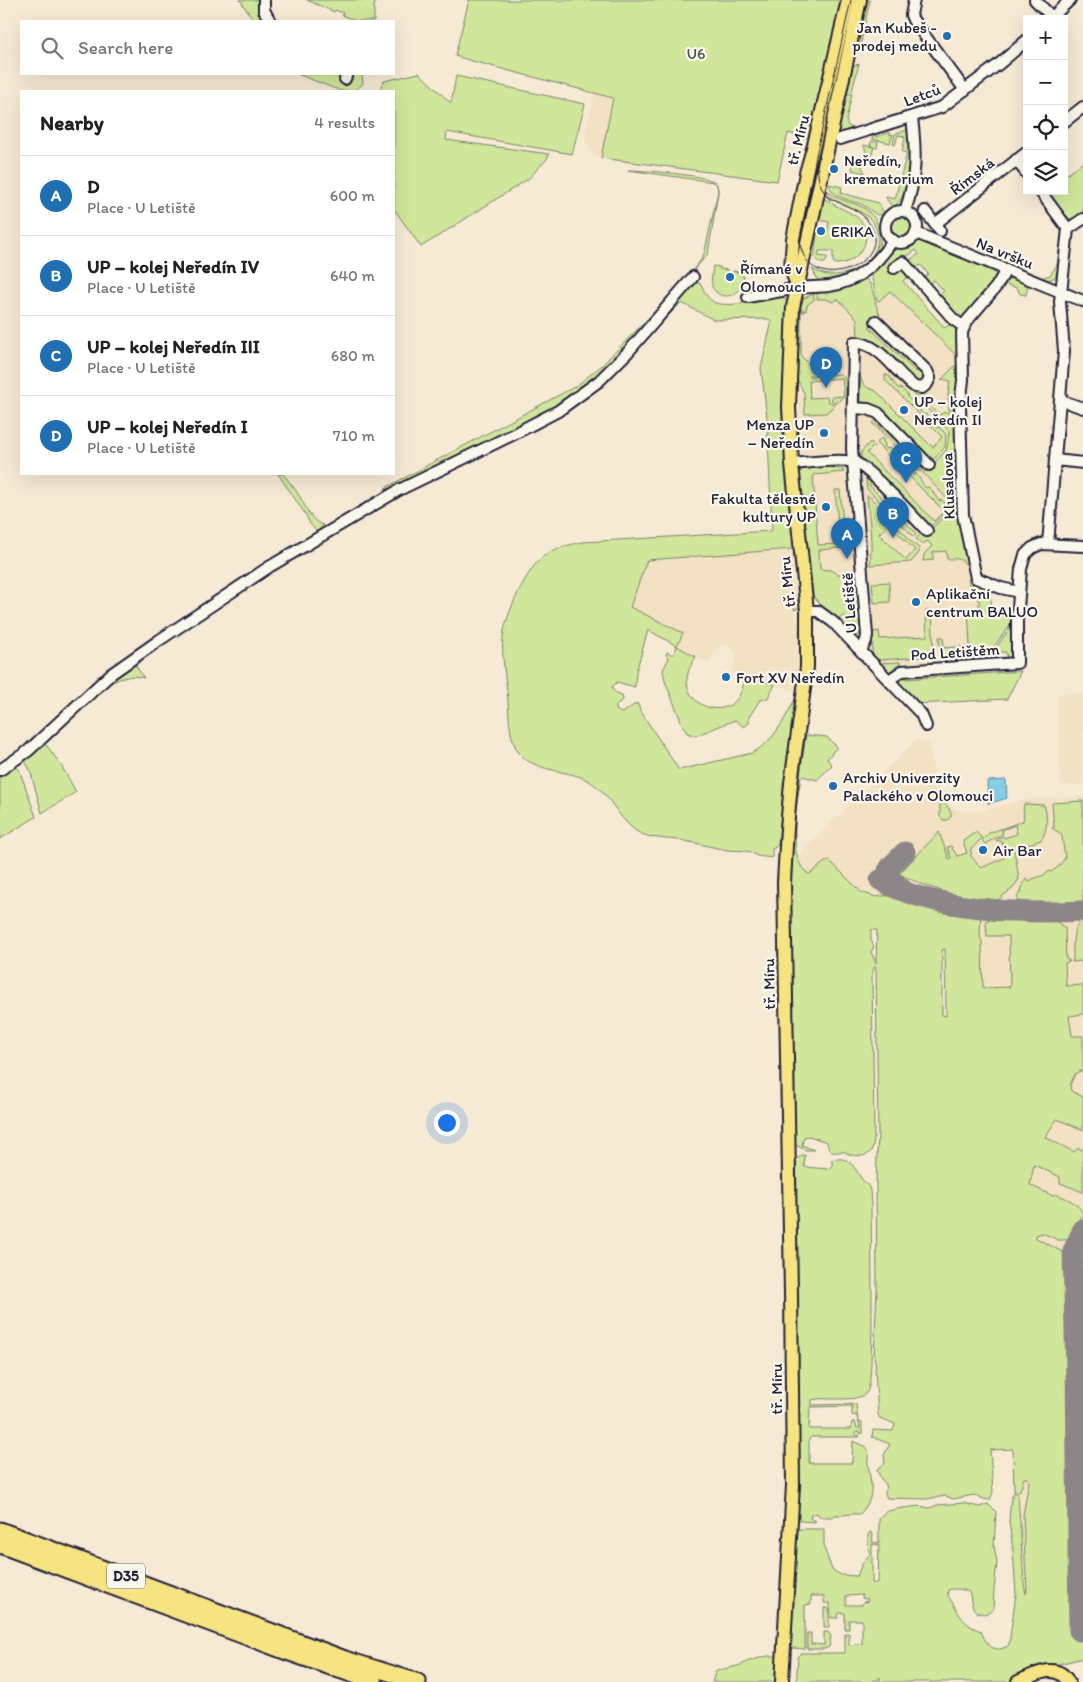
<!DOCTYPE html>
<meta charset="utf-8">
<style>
:root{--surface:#fff;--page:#f2f2f2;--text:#222;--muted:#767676;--line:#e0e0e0;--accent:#1f6fb2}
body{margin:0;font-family:Itim,sans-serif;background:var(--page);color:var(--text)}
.controls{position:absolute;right:15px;top:15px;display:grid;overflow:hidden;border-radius:0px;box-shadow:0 5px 20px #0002}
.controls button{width:45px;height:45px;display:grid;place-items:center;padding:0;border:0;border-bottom:1px solid var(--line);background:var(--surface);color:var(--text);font:25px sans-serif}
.you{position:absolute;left:446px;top:1122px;width:18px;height:18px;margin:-12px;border:4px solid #fff;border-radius:50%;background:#1a73e8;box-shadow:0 0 0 8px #1a73e833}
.badge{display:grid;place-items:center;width:32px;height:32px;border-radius:50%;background:var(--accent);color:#fff;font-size:16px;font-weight:700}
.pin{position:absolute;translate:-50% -41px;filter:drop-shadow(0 1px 2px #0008)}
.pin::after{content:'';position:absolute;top:26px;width:18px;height:15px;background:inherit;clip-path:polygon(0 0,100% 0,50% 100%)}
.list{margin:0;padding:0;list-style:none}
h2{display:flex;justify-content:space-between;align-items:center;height:65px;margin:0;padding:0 20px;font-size:21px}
h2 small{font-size:16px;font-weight:400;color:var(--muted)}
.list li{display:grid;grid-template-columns:32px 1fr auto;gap:15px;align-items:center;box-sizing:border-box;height:80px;padding:0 20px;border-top:1px solid var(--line)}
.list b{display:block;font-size:19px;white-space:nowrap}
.list p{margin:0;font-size:16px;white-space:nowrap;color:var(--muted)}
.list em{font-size:16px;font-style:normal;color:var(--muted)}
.icon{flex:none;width:28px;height:28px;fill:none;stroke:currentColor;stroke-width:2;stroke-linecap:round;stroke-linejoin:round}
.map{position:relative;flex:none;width:1083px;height:1682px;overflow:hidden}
.search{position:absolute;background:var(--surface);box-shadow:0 5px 20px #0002;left:20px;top:20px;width:375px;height:55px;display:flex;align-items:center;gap:12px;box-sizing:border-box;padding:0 18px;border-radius:0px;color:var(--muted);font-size:19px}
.panel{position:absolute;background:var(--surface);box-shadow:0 5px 20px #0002;left:20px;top:90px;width:375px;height:385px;border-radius:0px}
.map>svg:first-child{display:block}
.built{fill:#f3e1c4}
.green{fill:#d0e69b;stroke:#79846b;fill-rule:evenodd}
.water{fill:#86cee7;stroke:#5e89a2}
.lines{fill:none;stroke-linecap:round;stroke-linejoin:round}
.stream{stroke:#5e89a2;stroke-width:2.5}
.taxiway{stroke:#8c8688;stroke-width:21}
.minor-casing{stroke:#22223b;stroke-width:14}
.major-casing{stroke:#22223b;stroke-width:16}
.highway-casing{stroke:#22223b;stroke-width:19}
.minor{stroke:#fbf7ec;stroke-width:10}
.major{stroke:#f6e381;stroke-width:12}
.highway{stroke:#f6e381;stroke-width:15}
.tram{stroke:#22223b;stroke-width:1}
.poi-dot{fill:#1f6fb2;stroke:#fbf7ec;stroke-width:2}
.labels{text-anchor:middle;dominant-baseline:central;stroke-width:4.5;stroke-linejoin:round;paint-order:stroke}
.shield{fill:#fbf7ec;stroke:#636270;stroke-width:1}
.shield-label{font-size:15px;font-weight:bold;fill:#22223b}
.poi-label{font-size:16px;fill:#22223b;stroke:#fbf7ec;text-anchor:start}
.park-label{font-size:16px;fill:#4e5353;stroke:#fbf7ec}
.street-label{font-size:16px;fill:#22223b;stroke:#fbf7ec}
</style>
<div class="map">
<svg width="1083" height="1682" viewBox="0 0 1083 1682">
<rect width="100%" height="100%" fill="#f6ead5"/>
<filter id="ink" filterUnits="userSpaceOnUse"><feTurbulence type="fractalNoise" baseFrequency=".02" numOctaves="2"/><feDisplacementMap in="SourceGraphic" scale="10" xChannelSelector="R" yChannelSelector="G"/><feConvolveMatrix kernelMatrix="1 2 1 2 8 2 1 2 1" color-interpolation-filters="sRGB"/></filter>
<g filter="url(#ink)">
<g class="built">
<polygon points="595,93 613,98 601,158 593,154 588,147 586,139 586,129"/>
<polygon points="908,289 957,346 959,518 968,580 972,596 979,600 984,682 905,687 854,630 851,622 813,580 799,407 803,299"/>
<polygon points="793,549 799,601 794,610 795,619 802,628 799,692 732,672 736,658 735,652 729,646 721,646 715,651 709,663 677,646 682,633 630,608 646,560"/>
<polygon points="1083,693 1083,785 1060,785 1057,694"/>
<polygon points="916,740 929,742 936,786 942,797 951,806 962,812 983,810 1022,800 1083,796 1083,1648 1022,1658 1020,1420 954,916 800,873 799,854"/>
</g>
<g class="green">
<polygon points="240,0 260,0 260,13 265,21 254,21"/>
<polygon points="307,0 376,0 374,7 374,21 356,21 342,15 343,13 335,10 334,12"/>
<polygon points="469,0 842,0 811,134 806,138 788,133 777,181 601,158 613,98 472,61 455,56"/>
<polygon points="864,0 870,0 859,52 856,53 854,52"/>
<polygon points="859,64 852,91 845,90 849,67"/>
<polygon points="419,73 451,103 456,76 585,104 572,154 447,132 446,140 549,154 547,159 528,179 421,247 394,209 394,91 379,91 384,81"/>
<polygon points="297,74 362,74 363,84 353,91 341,91"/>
<polygon points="845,93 852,94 846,120 848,126 854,128 837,134"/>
<path d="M 907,130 C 910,149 913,198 892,207 L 886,198 L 886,197 L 895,199 L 907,153 L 902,152 L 905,138 L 903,136 L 898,135 L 895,145 L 893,144 L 895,134 Z"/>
<polygon points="874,132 876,137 890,132 890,135 893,134 890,143 872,139"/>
<polygon points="872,141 878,142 877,148 874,147 870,161 868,160 864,145 873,147 870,145"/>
<polygon points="854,158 862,161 862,167 865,173 852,170"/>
<polygon points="1083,162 1083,216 1074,221 1065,215 1047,191 1064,191 1064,177"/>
<path d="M 628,170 C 642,170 706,175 715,182 C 718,185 718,189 718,193 L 708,253 L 705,257 L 645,329 L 601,375 L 554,410 L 388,493 L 385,488 L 576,386 L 601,366 L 675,291 L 701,260 L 705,251 L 718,191 L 717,185 L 713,182 Z"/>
<path d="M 829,184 L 842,187 L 841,193 L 879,203 L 884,214 L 877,215 C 872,212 868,208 863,205 C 852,200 831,198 829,184 Z"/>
<path d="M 826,190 C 830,191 832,194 835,196 C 846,203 861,203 870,213 C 875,217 878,224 879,230 C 888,263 845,278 820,281 L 818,280 L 812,269 C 818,272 824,275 830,275 C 854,277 886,255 876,228 C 867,205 831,208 826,190 Z"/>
<path d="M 823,197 C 837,211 868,212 866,238 C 865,243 864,248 860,252 C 854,260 845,264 836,264 L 833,262 L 833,251 L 819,251 L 818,256 L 827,257 L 827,260 L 825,263 L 820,263 L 814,258 L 817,233 L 824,234 L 825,233 L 827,233 L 829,222 L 817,220 Z"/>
<circle cx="901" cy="227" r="12"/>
<polygon points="1062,232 1059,270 1054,278 1042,281 1043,277 1050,275 1057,265"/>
<polygon points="920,241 928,243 993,270 997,278 964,318 960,318 939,295 944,291 934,280 929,284 924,278 928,274 921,265 915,269 910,262 910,260 919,254 916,250 893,267 902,269 909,275 903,281 945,328 951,323 958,332 959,379 956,410 949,410 948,395 950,381 943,379 941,380 957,364 957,356 890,291 879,301 877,300 872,278 870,274 895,250"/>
<path d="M 713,266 L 720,267 L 720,269 L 728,270 L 728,276 L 732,277 L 733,271 L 739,272 L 742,276 L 744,276 C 743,281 742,287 738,291 C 731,299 715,297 712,286 C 711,280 712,272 713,266 Z"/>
<polygon points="1011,278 1028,284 1026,295 1020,294 1017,288 1004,284"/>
<path d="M 866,279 C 873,283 875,306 880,315 L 869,327 L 916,372 L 920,369 L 924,374 L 925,378 L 919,384 L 858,337 L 857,319 L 838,299 L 833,302 L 826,299 L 817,299 L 817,293 L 839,290 Z"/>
<path d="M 696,282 L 701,284 C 704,290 706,297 712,301 C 724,310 764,299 779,296 L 784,298 L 788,303 L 785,408 L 788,462 L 802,604 L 799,608 L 794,610 L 796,601 L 799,600 L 793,549 L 647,560 L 630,607 L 683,633 L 677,646 L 696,657 C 692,663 688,670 687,678 C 685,705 721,720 738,698 C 742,691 744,683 745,676 L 775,685 L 767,699 L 760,700 L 749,717 L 749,723 L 744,727 L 735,720 L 695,736 L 687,733 L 683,726 L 665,681 L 663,670 L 669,658 L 666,655 L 667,652 L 673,655 L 677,646 L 648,630 L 636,672 L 635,687 L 617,682 L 612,687 C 613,693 617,693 622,695 L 623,700 L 616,705 L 616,710 L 622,713 L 637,703 L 641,712 L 679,770 L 752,753 C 776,741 786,715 799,692 L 785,786 L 778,844 L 776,847 L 772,849 L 772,858 C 768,857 761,857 757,856 C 755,855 753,853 751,852 C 744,850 735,851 728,850 C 713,848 699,843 684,841 C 668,838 650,840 636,831 C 615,816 608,788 583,778 C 564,770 535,771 520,754 C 509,742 509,716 508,700 C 506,679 501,656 503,636 C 506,614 527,568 544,556 C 556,547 569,545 583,542 L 771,531 L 772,529 L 767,417 L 761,368 L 771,325 L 771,321 L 769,319 L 714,320 L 684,304 L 680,304 L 602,383 L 557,415 L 522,434 L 418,484 L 364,514 L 293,556 L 134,663 L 144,678 C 129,673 117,680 104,686 L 102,685 C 137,655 177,632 214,607 C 276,566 338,524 405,491 C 468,459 539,432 595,388 C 608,378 619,366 630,354 C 652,331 672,307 693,283 Z"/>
<polygon points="814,294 814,300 807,305 806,311 800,308 804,298"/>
<polygon points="800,309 804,312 801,312 801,356 809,364 810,371 827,370 828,374 809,375 809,377 827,375 828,378 830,378 831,375 841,374 845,378 846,395 836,403 832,401 831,397 844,396 842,378 809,381 810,398 827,397 828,401 835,405 826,413 805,414 804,393 797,379"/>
<path d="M 860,374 C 861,383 866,389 875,390 L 930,445 L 933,447 L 942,437 L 885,380 L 885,375 L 888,375 C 892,379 894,384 898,388 L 901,388 L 908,395 L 907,397 L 921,409 L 920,411 L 924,415 L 926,414 L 933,421 L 932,424 L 937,428 L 939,427 L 946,434 L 945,447 L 932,461 L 879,408 L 865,404 L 860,400 Z"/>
<path d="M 912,389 L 939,415 L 945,412 L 956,413 L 968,564 L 965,564 C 961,557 954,559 947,559 L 946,551 L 933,552 L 933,560 L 923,561 L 924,554 L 932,546 L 928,541 L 922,544 L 916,539 L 923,532 L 926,534 L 945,516 L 950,502 L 923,473 L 924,471 L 927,471 L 946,450 L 948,442 L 949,431 L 910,391 Z"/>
<polygon points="874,422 923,470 920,472 873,424"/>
<path d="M 882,438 L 885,445 L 884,446 L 887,449 L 890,448 L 897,453 L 898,459 L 900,462 L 904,460 C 909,466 910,471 913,475 L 916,474 C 921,479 922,484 926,488 L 929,487 C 934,492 936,498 939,501 L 942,500 L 947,505 L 944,514 L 930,527 L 861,457 L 861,452 L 870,442 L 874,446 L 867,453 L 934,521 L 944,511 L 876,443 Z"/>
<path d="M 833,466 L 833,468 L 842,469 L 844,472 L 813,475 L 818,545 L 839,544 L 838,528 L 852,527 L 854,547 L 819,550 L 820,569 L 830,570 L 838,574 L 853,573 L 859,575 L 862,632 L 857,637 L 842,623 L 847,618 L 844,615 L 838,620 C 831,612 816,603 813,595 L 799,470 Z"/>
<path d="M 278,474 L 283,474 C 289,481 295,489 300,497 C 306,507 311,522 323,525 L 317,532 L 310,524 L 306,515 Z"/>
<polygon points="866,479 871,482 869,485 917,534 914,537 867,489"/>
<polygon points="835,490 840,490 843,523 838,524"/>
<path d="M 867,496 L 869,496 L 897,527 L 907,536 L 907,538 L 919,548 L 919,553 L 911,562 L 870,565 C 873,542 869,519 867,496 ZM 889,524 L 915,550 L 906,560 L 879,534 Z"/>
<path d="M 968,579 C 974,579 974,582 979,585 C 992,592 992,599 991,613 L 1003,614 L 1003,612 L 1012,614 L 1009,627 L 989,653 L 942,656 L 940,654 L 939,637 L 943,637 L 944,648 L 970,646 L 968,608 L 979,608 L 979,600 L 971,596 Z"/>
<polygon points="889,582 890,602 874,603 872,583"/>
<polygon points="932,610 934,656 881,660 876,659 872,654 873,632 879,631 880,639 927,636 926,611"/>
<polygon points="1012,622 1012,654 1010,659 1007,660 1006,652 992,653 1008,631"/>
<polygon points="900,662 900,667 889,672 878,663"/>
<polygon points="1021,671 1007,699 916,704 897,681 898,678 905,674 906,679"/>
<path d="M 806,735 L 827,737 L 837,747 L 827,759 L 832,765 L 817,780 L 802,776 L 801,778 C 797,800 786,862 809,874 C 817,870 821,863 829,860 L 861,892 L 877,897 C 889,891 941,908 958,910 C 965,911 973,911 981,912 L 980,936 L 982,942 L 983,988 L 1010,987 L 1009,936 L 987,936 L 986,924 L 987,920 L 1008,921 L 1008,916 L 999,917 L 993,913 L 1052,918 L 1065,928 L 1066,959 L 1070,961 L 1065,963 L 1066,986 L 1083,985 L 1083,1014 L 1069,1016 L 1072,1036 L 1083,1036 L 1083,1071 L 1080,1071 L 1075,1074 L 1070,1085 L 1071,1091 L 1083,1097 L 1083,1130 L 1057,1119 L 1045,1137 L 1074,1152 L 1078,1148 L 1083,1150 L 1083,1192 L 1060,1183 L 1060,1177 L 1034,1165 L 1030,1185 L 1053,1196 L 1055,1194 C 1066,1198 1078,1202 1083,1214 L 1073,1236 L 1069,1240 L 1058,1240 L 1043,1233 L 1036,1235 L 1036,1238 L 1068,1255 L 1071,1284 L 1070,1430 L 1072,1465 L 1075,1476 L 1073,1482 L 1076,1493 L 1077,1534 L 1068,1574 C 1074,1582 1074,1617 1074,1628 L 1075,1631 L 1081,1633 L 1083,1630 L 1083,1658 L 1043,1668 L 1008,1682 L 880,1682 L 880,1677 L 878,1680 L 874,1680 L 873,1682 L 798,1682 C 795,1674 799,1666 797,1657 L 801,1653 L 845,1653 L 845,1634 L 849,1633 L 849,1645 L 862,1644 L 862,1620 L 849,1620 L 849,1629 L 845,1629 L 845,1613 L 839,1613 L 838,1618 L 831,1618 L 830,1603 L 824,1603 L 824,1596 L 811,1596 L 811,1604 L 805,1605 L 805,1649 L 792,1648 L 788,1643 L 795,1537 L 796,1533 L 800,1529 L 824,1529 L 824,1548 L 832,1570 L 841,1575 L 857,1576 L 862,1564 L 870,1554 C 868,1547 868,1542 868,1535 L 870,1532 L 873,1534 L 872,1542 L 879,1543 L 879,1519 L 885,1512 L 896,1509 L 919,1506 L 930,1508 L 937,1505 L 964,1503 L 979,1507 L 988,1504 L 996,1512 L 994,1546 L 997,1562 L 994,1590 L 993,1610 C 986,1616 975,1615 972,1605 C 970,1600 971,1596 969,1592 C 963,1589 954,1588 948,1590 C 947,1596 949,1597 952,1602 C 959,1615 965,1626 981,1631 C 986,1645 995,1655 1009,1645 L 1016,1594 L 1013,1550 L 1009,1521 L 1011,1498 L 1014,1492 L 1018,1494 L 1024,1584 L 1026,1594 L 1027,1588 L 1025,1560 L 1023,1515 L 1029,1482 L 1028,1478 L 1024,1478 L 1020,1491 L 1014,1491 L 1013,1449 L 990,1450 L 993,1492 L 990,1500 L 984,1499 L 974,1495 L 953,1499 L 946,1496 L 926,1499 L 887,1498 L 885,1494 L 886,1484 L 881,1479 L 877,1470 L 885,1463 L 884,1455 L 890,1444 L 872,1437 L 873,1430 L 893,1431 L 895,1424 L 880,1418 L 878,1415 L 875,1369 L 876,1366 L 874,1356 L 877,1289 L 876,1181 L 878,1134 L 876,967 L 875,966 L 872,974 L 874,1131 C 874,1149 873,1159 852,1155 C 850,1155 847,1153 845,1152 C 841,1151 836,1153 832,1152 L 829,1149 L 827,1142 L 809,1136 L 804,1137 L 802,1145 L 814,1150 L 806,1150 L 793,1144 L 791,1135 L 788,860 L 791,860 L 794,814 ZM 871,930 L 877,930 L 876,963 L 871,952 L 874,947 L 871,940 ZM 945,949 L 946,1014 L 946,1016 L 942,1015 L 942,950 ZM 872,1544 L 879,1545 L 878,1582 L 872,1584 ZM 862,1595 L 862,1598 L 868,1599 L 868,1601 L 863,1602 L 862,1605 L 846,1605 L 846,1596 Z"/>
<polygon points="44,744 47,746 61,765 76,792 42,813 30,770 25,761 25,758 39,745"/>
<polygon points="14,765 19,769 36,817 0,839 0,774"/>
<polygon points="940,799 942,799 951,812 951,816 948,820 943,820 940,817"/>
<path d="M 1083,801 L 1083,906 C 1074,907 999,915 1022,890 L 1021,889 L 1023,886 L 1022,883 L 1024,884 L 1025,880 L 1028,879 L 1029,881 C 1035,877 1044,877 1049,871 L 1051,872 L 1058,867 L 1065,858 L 1062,837 L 1060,833 L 1052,828 L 1054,827 L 1052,803 Z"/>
<path d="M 1024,804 L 1044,805 C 1048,816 1048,830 1041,840 L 1014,849 L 1019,879 L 1013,888 L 998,900 C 965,901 928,888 899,874 L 939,832 L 949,859 L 951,858 L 947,847 L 951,846 L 957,856 L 967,853 L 963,841 L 976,832 L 982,838 L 970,850 L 972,853 L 970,855 L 981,868 L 1004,858 L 1002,842 L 996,840 L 1003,836 L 1004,838 L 1017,834 L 1015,825 L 1002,830 L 1003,834 L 985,844 L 982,840 L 989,833 L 1023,821 C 1025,817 1022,810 1024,804 Z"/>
<path d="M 1083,917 L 1083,961 L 1072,962 L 1073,959 C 1073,941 1071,931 1083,917 Z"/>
<path d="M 802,1155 L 805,1155 L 804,1167 L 829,1169 L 832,1167 L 832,1160 C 848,1155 854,1166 861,1178 C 863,1181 867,1184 869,1187 C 871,1191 870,1199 871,1204 C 871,1227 875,1384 867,1392 C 857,1404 826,1396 812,1400 L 812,1405 L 856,1404 L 858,1421 L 862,1423 L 862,1434 L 857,1432 L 855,1433 L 855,1435 L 860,1436 L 859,1437 L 811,1437 L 809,1439 L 809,1463 L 852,1463 L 853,1441 C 857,1444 864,1444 867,1448 C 870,1453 867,1459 868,1464 C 871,1485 876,1497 860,1514 C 851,1513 844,1516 835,1515 L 832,1517 L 820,1517 L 817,1513 L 810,1515 L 811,1519 L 816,1521 L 815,1522 L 801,1521 L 796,1517 L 794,1161 ZM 852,1406 L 852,1415 L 857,1416 L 860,1428 L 857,1428 L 855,1422 L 852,1422 L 851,1429 L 809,1429 L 810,1407 Z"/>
<polygon points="824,1608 828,1608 829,1610 829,1627 824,1627"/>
<polygon points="824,1632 828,1632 831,1636 829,1647 824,1649 807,1649 807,1633 811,1633 811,1644 824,1645"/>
<polygon points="767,1656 779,1656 777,1682 712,1682 716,1671 741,1665 749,1661"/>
</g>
<polygon class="water" points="1006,780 1007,798 988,804 987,781"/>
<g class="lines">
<g class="stream">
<polyline points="791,960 792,997"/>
<polyline points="795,1181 796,1163"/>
<polyline points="797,1314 799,1472"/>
</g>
<g class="taxiway">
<path d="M 880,880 C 929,910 1026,914 1083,911"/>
<polyline points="904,891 891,879 888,871 891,866 905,852"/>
<polyline points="1083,1229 1073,1251 1076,1370 1083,1379"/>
<polyline points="1076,1370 1079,1631"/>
</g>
<g class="minor-casing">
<g id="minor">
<polyline points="264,0 264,10 270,21"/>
<polyline points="914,0 911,15 913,20 965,90"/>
<polyline points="1035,0 1052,17"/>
<polyline points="1050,19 1070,0"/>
<polyline points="345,79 347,74"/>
<polyline points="1064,122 1083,107"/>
<polyline points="840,139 942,107 999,64 1027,40"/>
<polyline points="1016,160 1027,174"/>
<polyline points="1040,191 1068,229"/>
<path d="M 905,211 C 917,178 916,151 912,117"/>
<polyline points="925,211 940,231"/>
<circle cx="901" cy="227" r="16"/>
<polyline points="935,224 1027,152"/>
<polyline points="916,233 1083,301"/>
<polyline points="894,268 903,262 954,320 963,326"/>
<polyline points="1006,270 996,287 967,321 962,332 963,380 960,406 963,515 976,578 1001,588 1019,592"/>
<path d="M 748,297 C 765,294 782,291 798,288 C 808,287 819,287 829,286 C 858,282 877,264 893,240"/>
<polyline points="1060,400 1083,408"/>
<polyline points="853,408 868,409 878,413 929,465"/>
<polyline points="1055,460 1083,463"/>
<path d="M 792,464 C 807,463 840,458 854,462 C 867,466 915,518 927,531"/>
<polyline points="1048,544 1064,351 1060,302 1068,229 1083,219"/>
<polyline points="807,611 818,611 833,622 921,714 926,726"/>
<path d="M 861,650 L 866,641 L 867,635 L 852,449 L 854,342 C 882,344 894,372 915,387 L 922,388 L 927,384 L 930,378 L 927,371 L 876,321"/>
<polyline points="889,680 902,671 1017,663 1017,621 1021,569 1025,555 1032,548 1041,544 1083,546"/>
<polyline points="0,770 28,751 111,674 158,641 269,567 399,490 510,436 558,411 573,400 599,381 628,352 693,277"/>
</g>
</g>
<g class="major-casing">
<g id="major">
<polyline points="798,288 791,269 793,239 806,173 814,145 848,0"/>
<polyline points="782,1682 793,1485 791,1293 784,882 787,828 791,783 807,667 807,611 792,464 789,407 793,307 860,0"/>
<path d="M 1018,1682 C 1034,1675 1057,1661 1068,1682"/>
</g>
</g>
<g class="highway-casing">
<g id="highway">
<polyline points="0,1530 345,1659 418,1682"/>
<polyline points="0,1545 287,1652 374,1682"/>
</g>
</g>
<use href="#minor" class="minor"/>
<use href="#major" class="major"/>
<use href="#highway" class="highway"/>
<g class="tram">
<path d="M 818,168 C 817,181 822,190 830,200"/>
<path d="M 826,196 C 838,204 857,207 866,219 C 903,261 806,303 800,241 L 816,156 L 851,0"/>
</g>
</g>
</g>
<g class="poi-dot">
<circle cx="947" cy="36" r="5"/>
<circle cx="834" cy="169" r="5"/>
<circle cx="821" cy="231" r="5"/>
<circle cx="730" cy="277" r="5"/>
<circle cx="904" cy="410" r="5"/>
<circle cx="824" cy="433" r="5"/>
<circle cx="826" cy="507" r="5"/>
<circle cx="916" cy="602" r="5"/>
<circle cx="726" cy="677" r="5"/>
<circle cx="833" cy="786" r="5"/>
<circle cx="983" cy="850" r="5"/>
</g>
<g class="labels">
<rect class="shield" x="107" y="1563.5" width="38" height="25" rx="4"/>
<g class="shield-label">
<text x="126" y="1576">D35</text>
</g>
<g class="poi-label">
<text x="937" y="27" text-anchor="end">Jan Kubeš -<tspan x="937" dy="18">prodej medu</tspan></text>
<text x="844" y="160">Neředín,<tspan x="844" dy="18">krematorium</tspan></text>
<text x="831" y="231">ERIKA</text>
<text x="740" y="268">Římané v<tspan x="740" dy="18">Olomouci</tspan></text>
<text x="914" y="401">UP – kolej<tspan x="914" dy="18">Neředín II</tspan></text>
<text x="814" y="424" text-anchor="end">Menza UP<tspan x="814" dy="18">– Neředín</tspan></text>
<text x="816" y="498" text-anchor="end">Fakulta tělesné<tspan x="816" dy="18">kultury UP</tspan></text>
<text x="926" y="593">Aplikační<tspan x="926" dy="18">centrum BALUO</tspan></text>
<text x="736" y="677">Fort XV Neředín</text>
<text x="843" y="777">Archiv Univerzity<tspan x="843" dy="18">Palackého v Olomouci</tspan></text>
<text x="993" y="850">Air Bar</text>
</g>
<g class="park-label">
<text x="696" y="53">U6</text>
</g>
<g class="street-label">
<text transform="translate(922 95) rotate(-21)">Letců</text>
<text transform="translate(798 140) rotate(-76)">tř. Míru</text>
<text transform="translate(972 176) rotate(-38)">Římská</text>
<text transform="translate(1005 253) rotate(22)">Na vršku</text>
<text transform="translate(948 486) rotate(-92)">Klusalova</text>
<text transform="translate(787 582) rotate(-96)">tř. Míru</text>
<text transform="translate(849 603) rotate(-94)">U Letiště</text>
<text transform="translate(955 652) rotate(-4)">Pod Letištěm</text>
<text transform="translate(769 984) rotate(-91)">tř. Míru</text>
<text transform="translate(776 1389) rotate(-90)">tř. Míru</text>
</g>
</g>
</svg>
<div class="controls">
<button>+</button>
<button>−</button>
<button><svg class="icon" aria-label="locate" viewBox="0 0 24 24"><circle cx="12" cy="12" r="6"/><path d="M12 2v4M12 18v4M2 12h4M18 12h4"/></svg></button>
<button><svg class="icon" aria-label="layers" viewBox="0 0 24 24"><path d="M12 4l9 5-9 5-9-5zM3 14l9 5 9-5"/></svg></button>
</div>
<div class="you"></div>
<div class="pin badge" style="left:847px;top:559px">A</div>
<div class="pin badge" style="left:893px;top:538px">B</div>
<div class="pin badge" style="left:906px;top:483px">C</div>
<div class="pin badge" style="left:826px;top:388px">D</div>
<div class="search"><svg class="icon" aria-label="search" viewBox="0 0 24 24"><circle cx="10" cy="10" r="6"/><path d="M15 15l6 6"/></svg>Search here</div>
<section class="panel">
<h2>Nearby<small>4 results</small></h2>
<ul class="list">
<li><span class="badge">A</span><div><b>D</b><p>Place · U Letiště</p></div><em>600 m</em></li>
<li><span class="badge">B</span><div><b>UP – kolej Neředín IV</b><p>Place · U Letiště</p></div><em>640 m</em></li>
<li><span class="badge">C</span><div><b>UP – kolej Neředín III</b><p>Place · U Letiště</p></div><em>680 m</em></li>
<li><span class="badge">D</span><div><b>UP – kolej Neředín I</b><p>Place · U Letiště</p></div><em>710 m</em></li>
</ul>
</section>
</div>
